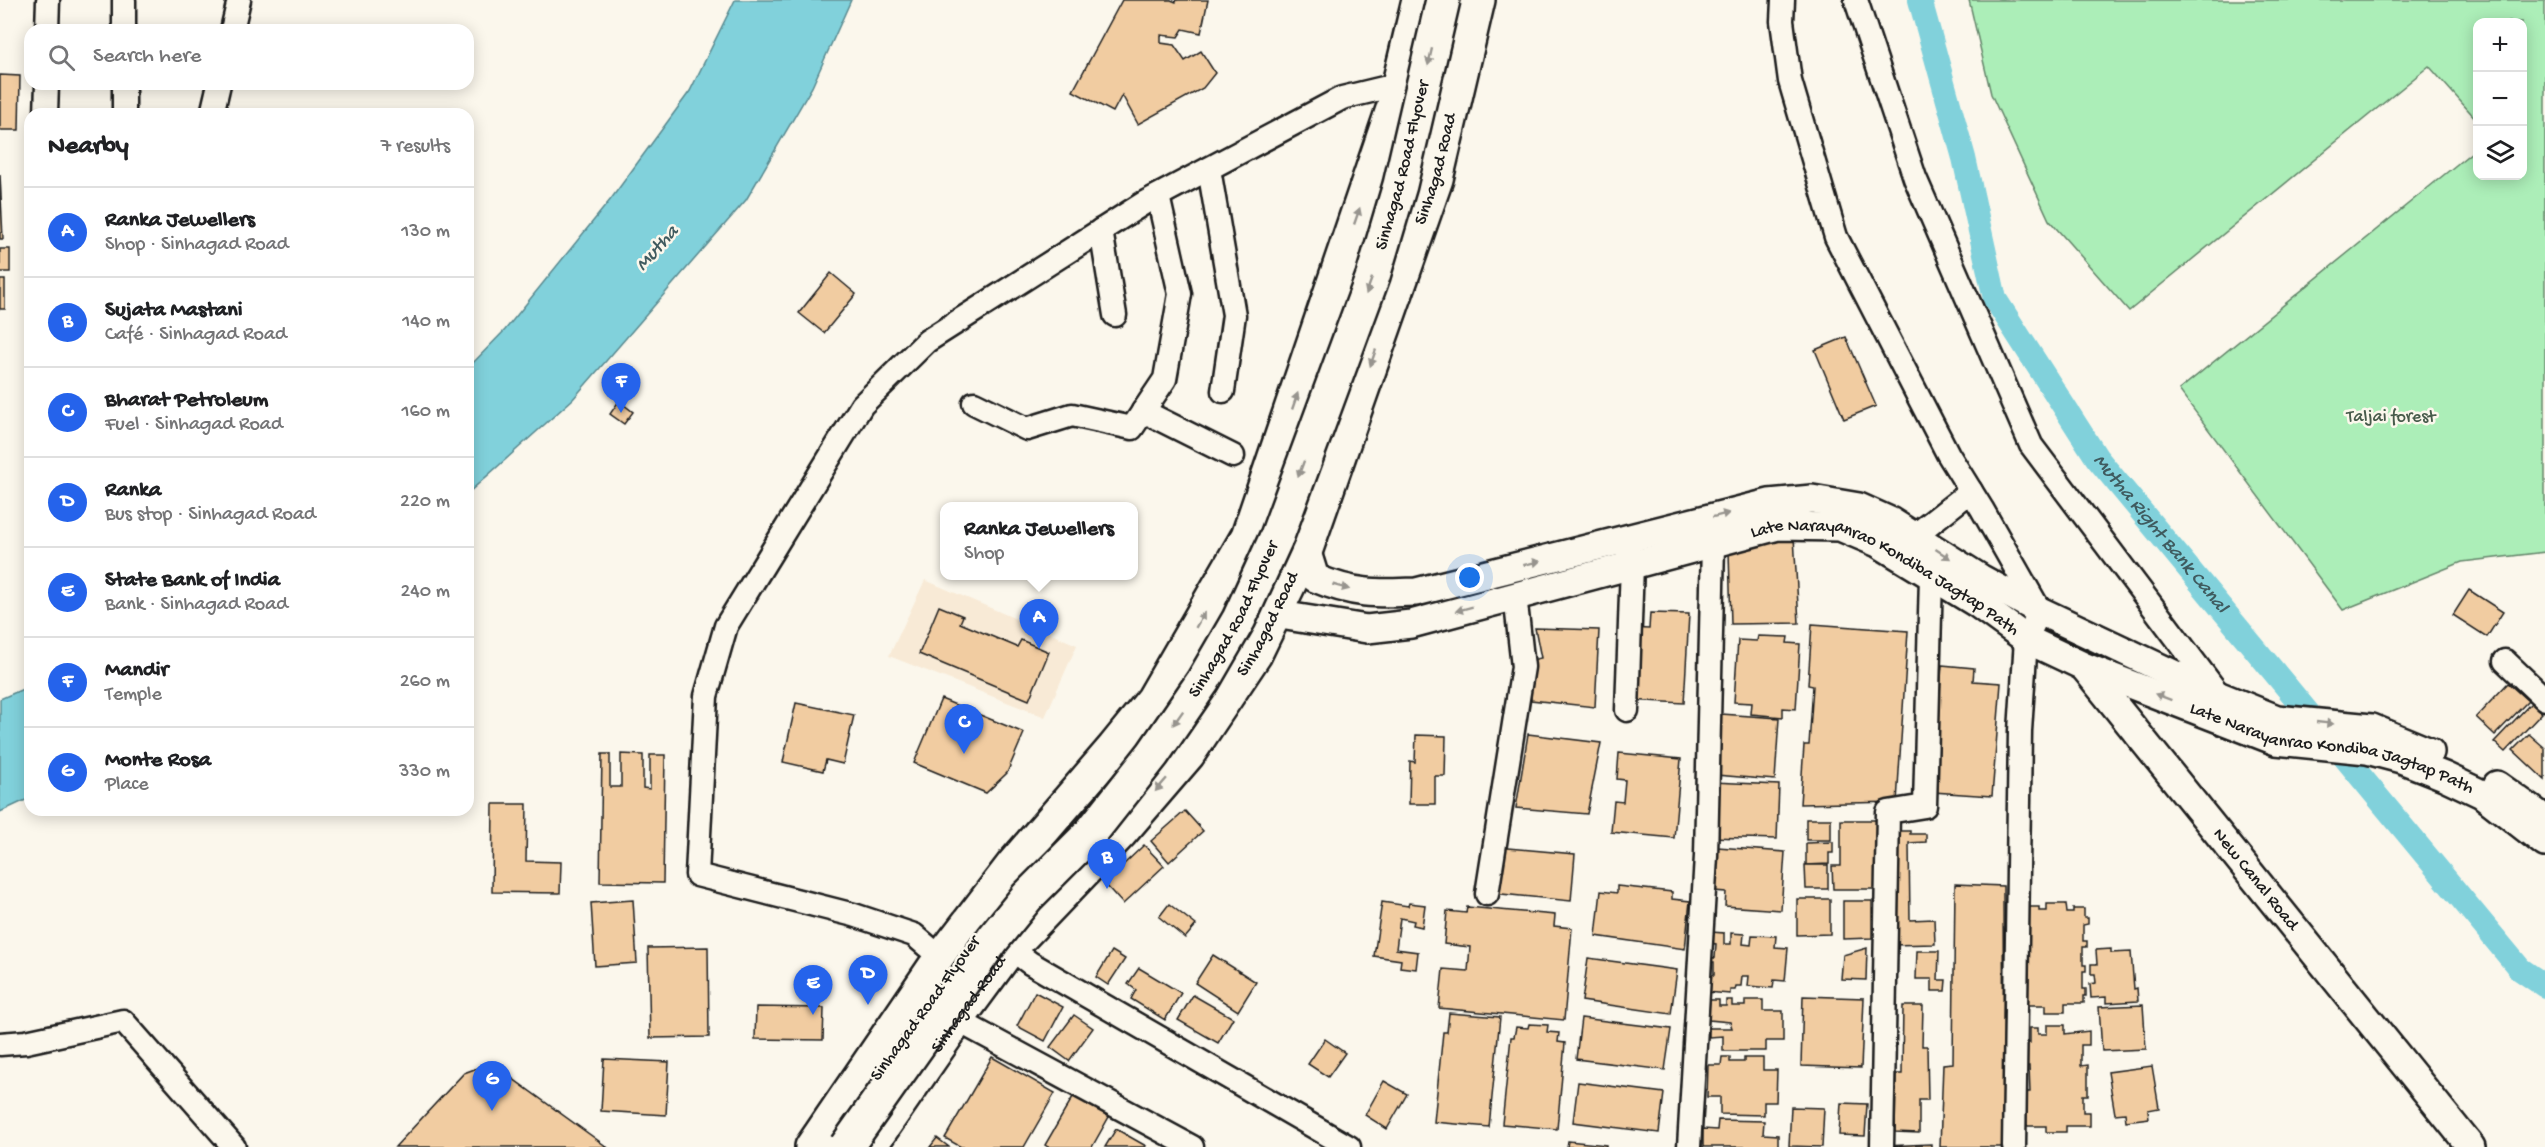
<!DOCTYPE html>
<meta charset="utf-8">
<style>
:root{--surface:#fff;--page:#f2f2f2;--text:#202124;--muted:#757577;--line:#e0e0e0;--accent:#2563eb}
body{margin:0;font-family:"Gochi Hand",sans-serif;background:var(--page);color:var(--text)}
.controls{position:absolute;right:18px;top:18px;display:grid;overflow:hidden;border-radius:12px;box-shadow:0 3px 15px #0003}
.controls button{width:54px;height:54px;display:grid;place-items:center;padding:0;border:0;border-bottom:2px solid var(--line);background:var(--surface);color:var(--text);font:30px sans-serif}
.you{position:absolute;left:1470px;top:578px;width:21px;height:21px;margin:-15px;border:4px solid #fff;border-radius:50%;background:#1a73e8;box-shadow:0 0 0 9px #1a73e833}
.badge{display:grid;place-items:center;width:39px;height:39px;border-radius:50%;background:var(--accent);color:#fff;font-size:20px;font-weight:700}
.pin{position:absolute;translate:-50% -50px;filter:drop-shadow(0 2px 3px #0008)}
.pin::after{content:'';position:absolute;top:32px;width:21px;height:18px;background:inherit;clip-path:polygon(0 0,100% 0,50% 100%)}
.popup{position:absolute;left:940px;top:502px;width:198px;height:78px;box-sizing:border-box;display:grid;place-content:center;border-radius:12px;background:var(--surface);filter:drop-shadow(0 2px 4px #0005);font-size:20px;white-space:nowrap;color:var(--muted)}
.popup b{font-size:22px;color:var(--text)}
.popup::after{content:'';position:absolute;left:50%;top:100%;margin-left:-12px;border:12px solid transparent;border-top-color:var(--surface)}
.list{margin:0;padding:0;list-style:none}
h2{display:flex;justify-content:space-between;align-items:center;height:78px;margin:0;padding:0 24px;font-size:26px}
h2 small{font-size:20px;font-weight:400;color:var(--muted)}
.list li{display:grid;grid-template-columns:39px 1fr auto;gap:18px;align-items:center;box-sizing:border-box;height:90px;padding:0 24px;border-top:2px solid var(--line)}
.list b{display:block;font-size:22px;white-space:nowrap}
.list p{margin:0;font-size:20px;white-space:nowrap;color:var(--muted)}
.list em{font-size:20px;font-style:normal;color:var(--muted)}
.icon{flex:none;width:33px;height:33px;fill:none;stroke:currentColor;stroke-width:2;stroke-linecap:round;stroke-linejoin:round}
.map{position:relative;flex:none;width:2545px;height:1147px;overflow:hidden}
.search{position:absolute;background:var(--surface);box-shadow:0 3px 15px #0003;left:24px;top:24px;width:450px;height:66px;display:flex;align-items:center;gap:15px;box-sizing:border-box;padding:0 21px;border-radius:18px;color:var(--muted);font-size:22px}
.panel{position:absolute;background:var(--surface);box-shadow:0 3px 15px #0003;left:24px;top:108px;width:450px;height:708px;border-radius:18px}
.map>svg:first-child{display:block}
.built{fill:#f8ead6}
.green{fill:#aceeb8;stroke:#64856a;stroke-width:1.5}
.water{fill:#81d1db;stroke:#59898f;stroke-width:1.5}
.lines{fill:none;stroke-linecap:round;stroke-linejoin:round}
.canal{stroke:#81d1db;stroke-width:24}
.building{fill:#f1cca1;stroke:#1c1c1c;stroke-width:1.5}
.minor-casing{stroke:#1c1c1c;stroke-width:27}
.tertiary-casing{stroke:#1c1c1c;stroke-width:32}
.primary-casing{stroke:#1c1c1c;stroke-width:38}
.minor{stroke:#fbf7ec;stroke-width:22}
.tertiary{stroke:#fbf7ec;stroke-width:27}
.primary{stroke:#fbf7ec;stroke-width:33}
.primary-bridge-casing{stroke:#1c1c1c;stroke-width:38;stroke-linecap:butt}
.primary-bridge{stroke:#fbf7ec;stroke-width:33}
.oneway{fill:#97948e}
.labels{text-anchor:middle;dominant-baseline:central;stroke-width:5;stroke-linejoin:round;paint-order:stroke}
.street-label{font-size:18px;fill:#1c1c1c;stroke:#fbf7ec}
.park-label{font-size:18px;fill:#475b4b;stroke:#fbf7ec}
.water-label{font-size:20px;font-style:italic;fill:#3f5b5f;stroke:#fbf7ec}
</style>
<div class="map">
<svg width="2545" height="1147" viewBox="0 0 2545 1147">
<rect width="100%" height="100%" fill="#fbf7ec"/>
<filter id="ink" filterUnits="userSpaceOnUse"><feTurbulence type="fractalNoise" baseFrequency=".0167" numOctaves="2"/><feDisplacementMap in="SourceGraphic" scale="12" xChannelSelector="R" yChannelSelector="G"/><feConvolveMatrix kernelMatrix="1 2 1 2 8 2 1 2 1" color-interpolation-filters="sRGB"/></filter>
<g filter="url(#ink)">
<polygon class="built" points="925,580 1077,645 1045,717 889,656"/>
<polygon class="green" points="1969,0 2545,0 2545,552 2462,562 2343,610 2179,390 2477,148 2478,176 2522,176 2522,22 2478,22 2477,120 2429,66 2129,311 2049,220 1991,94"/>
<g class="water">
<polygon points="735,0 851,0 812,87 746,200 573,399 468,493 468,368 505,330 611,199 690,91"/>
<polygon points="30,686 30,798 0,812 0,699"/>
</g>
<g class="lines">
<path class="canal" id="s1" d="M 1920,0 L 1964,158 L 1995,299 L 2097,458 L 2520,969 L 2545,986"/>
</g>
<g class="building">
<polygon points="1122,0 1171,0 1176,2 1177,0 1208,0 1201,33 1183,29 1178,37 1161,35 1161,43 1174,45 1185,61 1201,51 1215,73 1203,88 1138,124 1122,95 1113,112 1073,91"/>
<polygon points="0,75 20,76 19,130 0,130"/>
<polygon points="0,174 3,239 0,239"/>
<rect x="0" y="249" width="10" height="23"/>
<polygon points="831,273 856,294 824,333 799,313"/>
<rect x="0" y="280" width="5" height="29"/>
<polygon points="1846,337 1876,406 1844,419 1815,350"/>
<polygon points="619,401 633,412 624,424 610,414"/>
<polygon points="1794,537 1799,623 1731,624 1729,551"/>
<polygon points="2469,590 2503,612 2487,637 2453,615"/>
<polygon points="939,606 963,616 960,623 1017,647 1021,640 1049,652 1029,700 919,654"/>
<polygon points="1650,613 1689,614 1684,703 1627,700 1630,628 1649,629"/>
<polygon points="1812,624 1908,631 1897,802 1800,804 1804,745 1809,745 1813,686 1808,685"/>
<polygon points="1535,628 1599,630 1595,707 1531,700 1531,660 1541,658"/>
<polygon points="1758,636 1788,637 1787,643 1800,644 1796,709 1783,708 1783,717 1751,714 1752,703 1734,702 1738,640 1757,641"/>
<polygon points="1942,665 1974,668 1973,681 2001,683 1992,796 1933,792"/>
<polygon points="2508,683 2528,701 2495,735 2476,717"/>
<polygon points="941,699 1024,733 1007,773 986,793 914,763"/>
<polygon points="796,703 854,715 843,764 826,760 823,771 783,762"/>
<polygon points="2531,703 2542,713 2505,752 2494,742"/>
<polygon points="1721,714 1779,718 1775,780 1716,775"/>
<polygon points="1528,734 1601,743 1587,814 1516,808"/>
<polygon points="2529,734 2545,748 2545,780 2513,750"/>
<polygon points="1416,735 1446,736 1445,776 1435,776 1435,804 1409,804 1410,761 1415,762"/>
<polygon points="1619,753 1681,759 1674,838 1611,832 1614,801 1623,802 1625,780 1617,779"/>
<polygon points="602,754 610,754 610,787 621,787 621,754 643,755 643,788 650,789 650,755 665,755 663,883 600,882"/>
<polygon points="1712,782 1779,785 1777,839 1709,837"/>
<polygon points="493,804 527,804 526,861 561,862 560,893 492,892"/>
<polygon points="1185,811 1203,831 1169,862 1151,841"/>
<rect x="1806" y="819" width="25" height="21"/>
<polygon points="1841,820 1878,820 1879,889 1833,889 1832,866 1841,866"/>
<polygon points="1888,831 1910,831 1910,834 1926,834 1926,842 1909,843 1910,920 1934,919 1935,944 1890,945"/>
<polygon points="1833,842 1833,853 1829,853 1829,864 1806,865 1806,843"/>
<polygon points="1144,845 1164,866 1123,904 1104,883"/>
<polygon points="1496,847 1575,854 1571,901 1492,893"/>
<polygon points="1717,847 1785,852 1781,910 1725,906 1726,892 1714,891"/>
<polygon points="1805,865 1828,865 1828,889 1806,889"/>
<polygon points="1955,884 2003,886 2004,1147 1940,1147 1943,1064 1953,1063"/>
<polygon points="1617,886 1672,892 1672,899 1690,901 1685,949 1596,936 1601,891 1617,893"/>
<polygon points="1797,899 1830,899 1830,934 1797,935"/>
<polygon points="633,900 637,963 595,966 591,903"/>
<polygon points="1843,901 1872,901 1872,938 1843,939"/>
<polygon points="1382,902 1408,906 1409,903 1425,905 1422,927 1413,925 1414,921 1400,918 1396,949 1418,952 1416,969 1400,967 1401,960 1374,956"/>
<polygon points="1169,904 1196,925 1185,938 1159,917"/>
<polygon points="2047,904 2066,904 2067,913 2073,913 2073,909 2084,909 2084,918 2088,918 2088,924 2083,925 2083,941 2087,941 2087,947 2083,947 2083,965 2086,965 2086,971 2083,971 2083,989 2086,989 2086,996 2084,996 2084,1003 2065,1003 2065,1012 2046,1012 2046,1005 2026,1005 2028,943 2025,943 2025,924 2029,924 2029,907 2039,907 2039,911 2047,911"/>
<polygon points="1467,907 1555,915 1554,926 1572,928 1564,1020 1439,1008 1443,969 1468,971 1470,947 1444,944 1447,911 1466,913"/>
<polygon points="1711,932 1724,933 1724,944 1731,944 1731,933 1744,934 1743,944 1751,945 1752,935 1776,936 1775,947 1788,948 1785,981 1774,980 1773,988 1748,986 1749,976 1742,976 1741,986 1736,986 1735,990 1730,990 1730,994 1706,992 1707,975 1714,975 1714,962 1709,962 1709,957 1715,958 1716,944 1710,943"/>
<polygon points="708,947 709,1037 650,1038 648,948"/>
<polygon points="1867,948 1866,980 1841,979 1843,955"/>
<polygon points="2111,949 2111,953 2131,952 2134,989 2137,988 2138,1001 2106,1003 2106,997 2091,998 2090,984 2096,983 2095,974 2091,974 2091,964 2097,964 2096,950"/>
<polygon points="1112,951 1125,959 1108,985 1096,977"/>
<polygon points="1917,951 1939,951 1938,980 1946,980 1945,991 1932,991 1932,979 1916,979"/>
<polygon points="1213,955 1256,982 1238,1011 1195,983"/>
<polygon points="1588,958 1677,970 1671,1014 1582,1001"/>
<polygon points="1139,968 1181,993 1165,1020 1131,999 1136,990 1128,984"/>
<polygon points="1035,992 1063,1007 1045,1041 1017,1026"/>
<polygon points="1193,995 1233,1018 1218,1043 1178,1020"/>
<polygon points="1803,996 1864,998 1861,1068 1801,1066"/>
<polygon points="1709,1000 1719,1000 1719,1006 1726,1006 1726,1000 1732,1000 1732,1006 1745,1006 1745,1000 1763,1000 1763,1011 1783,1011 1783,1041 1766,1041 1766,1051 1723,1051 1723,1036 1709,1037 1709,1028 1732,1028 1730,1022 1709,1020"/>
<polygon points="2143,1005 2146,1049 2102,1051 2099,1007"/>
<polygon points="1903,1006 1923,1006 1922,1046 1927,1046 1928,1100 1919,1100 1919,1133 1895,1132 1896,1074 1902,1074"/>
<polygon points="756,1007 824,1008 823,1040 755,1039"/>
<polygon points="1449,1013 1500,1017 1489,1127 1434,1122 1443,1032 1447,1032"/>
<polygon points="1074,1015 1093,1028 1069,1061 1050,1047"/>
<polygon points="1581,1018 1671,1029 1665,1070 1576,1059"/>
<polygon points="1529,1024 1548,1025 1547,1032 1559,1033 1558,1042 1565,1043 1557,1129 1502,1124 1511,1037 1514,1037 1516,1027 1528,1028"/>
<polygon points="2047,1025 2065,1025 2065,1034 2089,1031 2089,1045 2081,1045 2081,1066 2088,1065 2088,1095 2083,1095 2083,1112 2090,1112 2090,1126 2066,1126 2066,1132 2046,1132 2046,1126 2027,1126 2024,1092 2030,1092 2029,1066 2026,1066 2026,1043 2030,1043 2030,1028 2038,1028 2038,1034 2047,1034"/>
<polygon points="1325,1039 1345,1053 1328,1077 1308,1064"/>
<polygon points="992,1057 1055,1093 1024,1147 961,1147 945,1138"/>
<polygon points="1722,1057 1730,1057 1730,1062 1744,1062 1744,1058 1763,1058 1763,1070 1777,1070 1776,1102 1764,1102 1764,1115 1720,1114 1720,1097 1707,1097 1708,1065 1721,1065"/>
<polygon points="604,1059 669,1062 666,1115 601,1111"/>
<polygon points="2152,1066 2159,1108 2148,1110 2149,1118 2126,1121 2125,1113 2115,1114 2108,1072"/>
<polygon points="480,1067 492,1068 506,1074 607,1147 395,1147 464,1073"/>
<polygon points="1384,1081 1407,1094 1387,1129 1365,1115"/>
<polygon points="1578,1082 1664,1093 1659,1133 1573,1122"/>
<polygon points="1074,1095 1110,1115 1092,1147 1048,1147 1045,1145"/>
<polygon points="1841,1103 1867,1104 1865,1136 1839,1135"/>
<polygon points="1791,1107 1824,1108 1822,1147 1789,1146"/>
<polygon points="1718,1120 1764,1121 1763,1134 1778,1135 1778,1147 1703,1147 1703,1129 1717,1130"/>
<polygon points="1116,1129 1146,1146 1145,1147 1105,1147"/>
<polygon points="937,1138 949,1147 930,1147"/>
<polygon points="1568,1141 1606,1145 1606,1147 1567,1147"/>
<polygon points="1931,1144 1931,1147 1883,1147 1883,1146"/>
</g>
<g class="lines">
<g class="minor-casing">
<g id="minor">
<polyline points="1783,0 1782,21 1790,81 1836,237 1948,454 1982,509 2040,611 2026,639 2020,731 2014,1147"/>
<polyline points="1856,0 1915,178 2031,445 2220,696"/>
<polyline points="47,30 48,0"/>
<polyline points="124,30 124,0"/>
<polyline points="232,30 239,0"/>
<polyline points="46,114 47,84"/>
<polyline points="124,114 124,84"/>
<polyline points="212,114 219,84"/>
<polyline points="1209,169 1234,315 1223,391"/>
<polyline points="1101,230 1115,315"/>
<polyline points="974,403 1027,429 1072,415 1132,428 1165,379 1180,294 1158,196"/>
<polyline points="1143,411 1233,456"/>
<polyline points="1914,536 1971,491"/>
<polyline points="2505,661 2545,699"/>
<polyline points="1627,710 1632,564 1628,550"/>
<polyline points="1487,894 1523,667 1515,595"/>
<polyline points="1010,948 1030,963 1349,1147"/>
<polyline points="941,958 914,935 854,915 697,875 706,696 726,626 862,405 927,341 1144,203 1342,98 1400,84"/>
<polyline points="957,1020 1192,1147"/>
<polyline points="0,1044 26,1042 123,1021 234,1147"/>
<polyline points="1689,1147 1706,856 1713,543"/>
<polyline points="1882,1147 1888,812 1925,806 1931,576"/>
</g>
</g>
<g class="tertiary-casing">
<g id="tertiary">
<path d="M 1306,549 L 1315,578 C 1353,594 1375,594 1416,592 L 1769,503 L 1812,499 L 1859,507 L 1890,521 L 1980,578 L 2040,611 L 2220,696 L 2277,719 L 2372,728 L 2430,752"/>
<path id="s2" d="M 1263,598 L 1274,614 L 1367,629 L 1411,624 L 1778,526 L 1840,527 L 1878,543 L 1978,604 L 2026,639 L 2083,666 L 2276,741 L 2367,750 L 2401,759 L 2444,776 L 2482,794 L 2545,843"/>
<path id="s3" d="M 2084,667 L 2471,1147"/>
<polyline points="2497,785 2545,819"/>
</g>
</g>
<g class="primary-casing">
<g id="primary">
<polyline points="812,1147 934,968 1013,865 1114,748 1153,700 1248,536 1393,109 1419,0"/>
<path id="s4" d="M 869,1147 L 957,1020 L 1010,948 L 1121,832 L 1188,754 L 1255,654 L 1306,549 L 1436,179 L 1478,0"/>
</g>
</g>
<use href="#minor" class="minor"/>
<use href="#tertiary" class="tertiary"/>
<use href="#primary" class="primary"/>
<g class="primary-bridge-casing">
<g id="primary-bridge">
<path id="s5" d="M 846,1147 L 993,939 L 1027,897 L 1089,835 L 1153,754 L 1203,681 L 1239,619 L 1277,536 L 1373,276 L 1400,185 L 1443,0"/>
</g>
</g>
<use href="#primary-bridge" class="primary-bridge"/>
</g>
<defs><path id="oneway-solid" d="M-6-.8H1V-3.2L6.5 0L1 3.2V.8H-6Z" transform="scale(1.5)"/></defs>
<g class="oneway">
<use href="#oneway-solid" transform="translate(1430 57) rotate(103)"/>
<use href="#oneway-solid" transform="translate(1357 216) rotate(-71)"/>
<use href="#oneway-solid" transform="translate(1369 286) rotate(110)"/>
<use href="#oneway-solid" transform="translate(1373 358) rotate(109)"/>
<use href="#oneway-solid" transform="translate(1295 401) rotate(-71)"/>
<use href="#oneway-solid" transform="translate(1301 469) rotate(110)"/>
<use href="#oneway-solid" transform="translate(1721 515) rotate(-14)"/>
<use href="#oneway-solid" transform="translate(1943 554) rotate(33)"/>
<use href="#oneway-solid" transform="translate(1532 563) rotate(-14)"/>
<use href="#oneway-solid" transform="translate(1341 587) rotate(16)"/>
<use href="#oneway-solid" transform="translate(1464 609) rotate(165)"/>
<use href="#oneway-solid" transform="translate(1200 620) rotate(-60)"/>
<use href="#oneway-solid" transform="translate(2163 697) rotate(-159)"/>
<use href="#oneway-solid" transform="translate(1178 718) rotate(125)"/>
<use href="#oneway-solid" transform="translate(2325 723) rotate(6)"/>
<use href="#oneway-solid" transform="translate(1161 785) rotate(131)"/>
</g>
</g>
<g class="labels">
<g class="street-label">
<text stroke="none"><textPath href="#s5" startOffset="1143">Sinhagad Road Flyover</textPath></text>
<text stroke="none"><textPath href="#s4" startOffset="1146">Sinhagad Road</textPath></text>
<text stroke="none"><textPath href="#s2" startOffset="658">Late Narayanrao Kondiba Jagtap Path</textPath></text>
<text stroke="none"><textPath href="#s5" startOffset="657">Sinhagad Road Flyover</textPath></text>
<text stroke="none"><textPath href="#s4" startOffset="660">Sinhagad Road</textPath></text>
<text stroke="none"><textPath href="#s2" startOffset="1144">Late Narayanrao Kondiba Jagtap Path</textPath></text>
<text stroke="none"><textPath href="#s3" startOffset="273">New Canal Road</textPath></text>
<text stroke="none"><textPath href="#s4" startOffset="174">Sinhagad Road</textPath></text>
<text transform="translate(926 1009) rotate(-54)">Sinhagad Road Flyover</text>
</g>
<g class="park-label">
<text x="2391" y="417">Taljai forest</text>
</g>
<g class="water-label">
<text transform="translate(658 249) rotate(-48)">Mutha</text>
<text stroke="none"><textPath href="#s1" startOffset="596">Mutha Right Bank Canal</textPath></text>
</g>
</g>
</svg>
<div class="controls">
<button>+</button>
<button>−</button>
<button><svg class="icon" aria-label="layers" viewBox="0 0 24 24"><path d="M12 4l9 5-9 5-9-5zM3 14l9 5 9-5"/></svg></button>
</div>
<div class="you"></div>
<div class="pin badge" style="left:1039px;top:649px">A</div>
<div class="popup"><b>Ranka Jewellers</b>Shop</div>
<div class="pin badge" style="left:1107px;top:889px">B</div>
<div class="pin badge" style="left:964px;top:754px">C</div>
<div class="pin badge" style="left:868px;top:1005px">D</div>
<div class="pin badge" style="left:813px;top:1015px">E</div>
<div class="pin badge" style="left:621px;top:413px">F</div>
<div class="pin badge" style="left:492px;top:1111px">G</div>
<div class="search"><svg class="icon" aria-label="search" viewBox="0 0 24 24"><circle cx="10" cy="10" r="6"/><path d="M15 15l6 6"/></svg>Search here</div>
<section class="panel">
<h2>Nearby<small>7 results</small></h2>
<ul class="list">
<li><span class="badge">A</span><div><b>Ranka Jewellers</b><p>Shop · Sinhagad Road</p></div><em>130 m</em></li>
<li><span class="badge">B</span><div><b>Sujata Mastani</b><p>Café · Sinhagad Road</p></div><em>140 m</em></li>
<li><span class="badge">C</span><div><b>Bharat Petroleum</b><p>Fuel · Sinhagad Road</p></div><em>160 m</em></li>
<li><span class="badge">D</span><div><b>Ranka</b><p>Bus stop · Sinhagad Road</p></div><em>220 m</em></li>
<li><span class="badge">E</span><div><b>State Bank of India</b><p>Bank · Sinhagad Road</p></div><em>240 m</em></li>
<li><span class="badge">F</span><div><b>Mandir</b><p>Temple</p></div><em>260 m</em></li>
<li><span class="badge">G</span><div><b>Monte Rosa</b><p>Place</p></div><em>330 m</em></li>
</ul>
</section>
</div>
